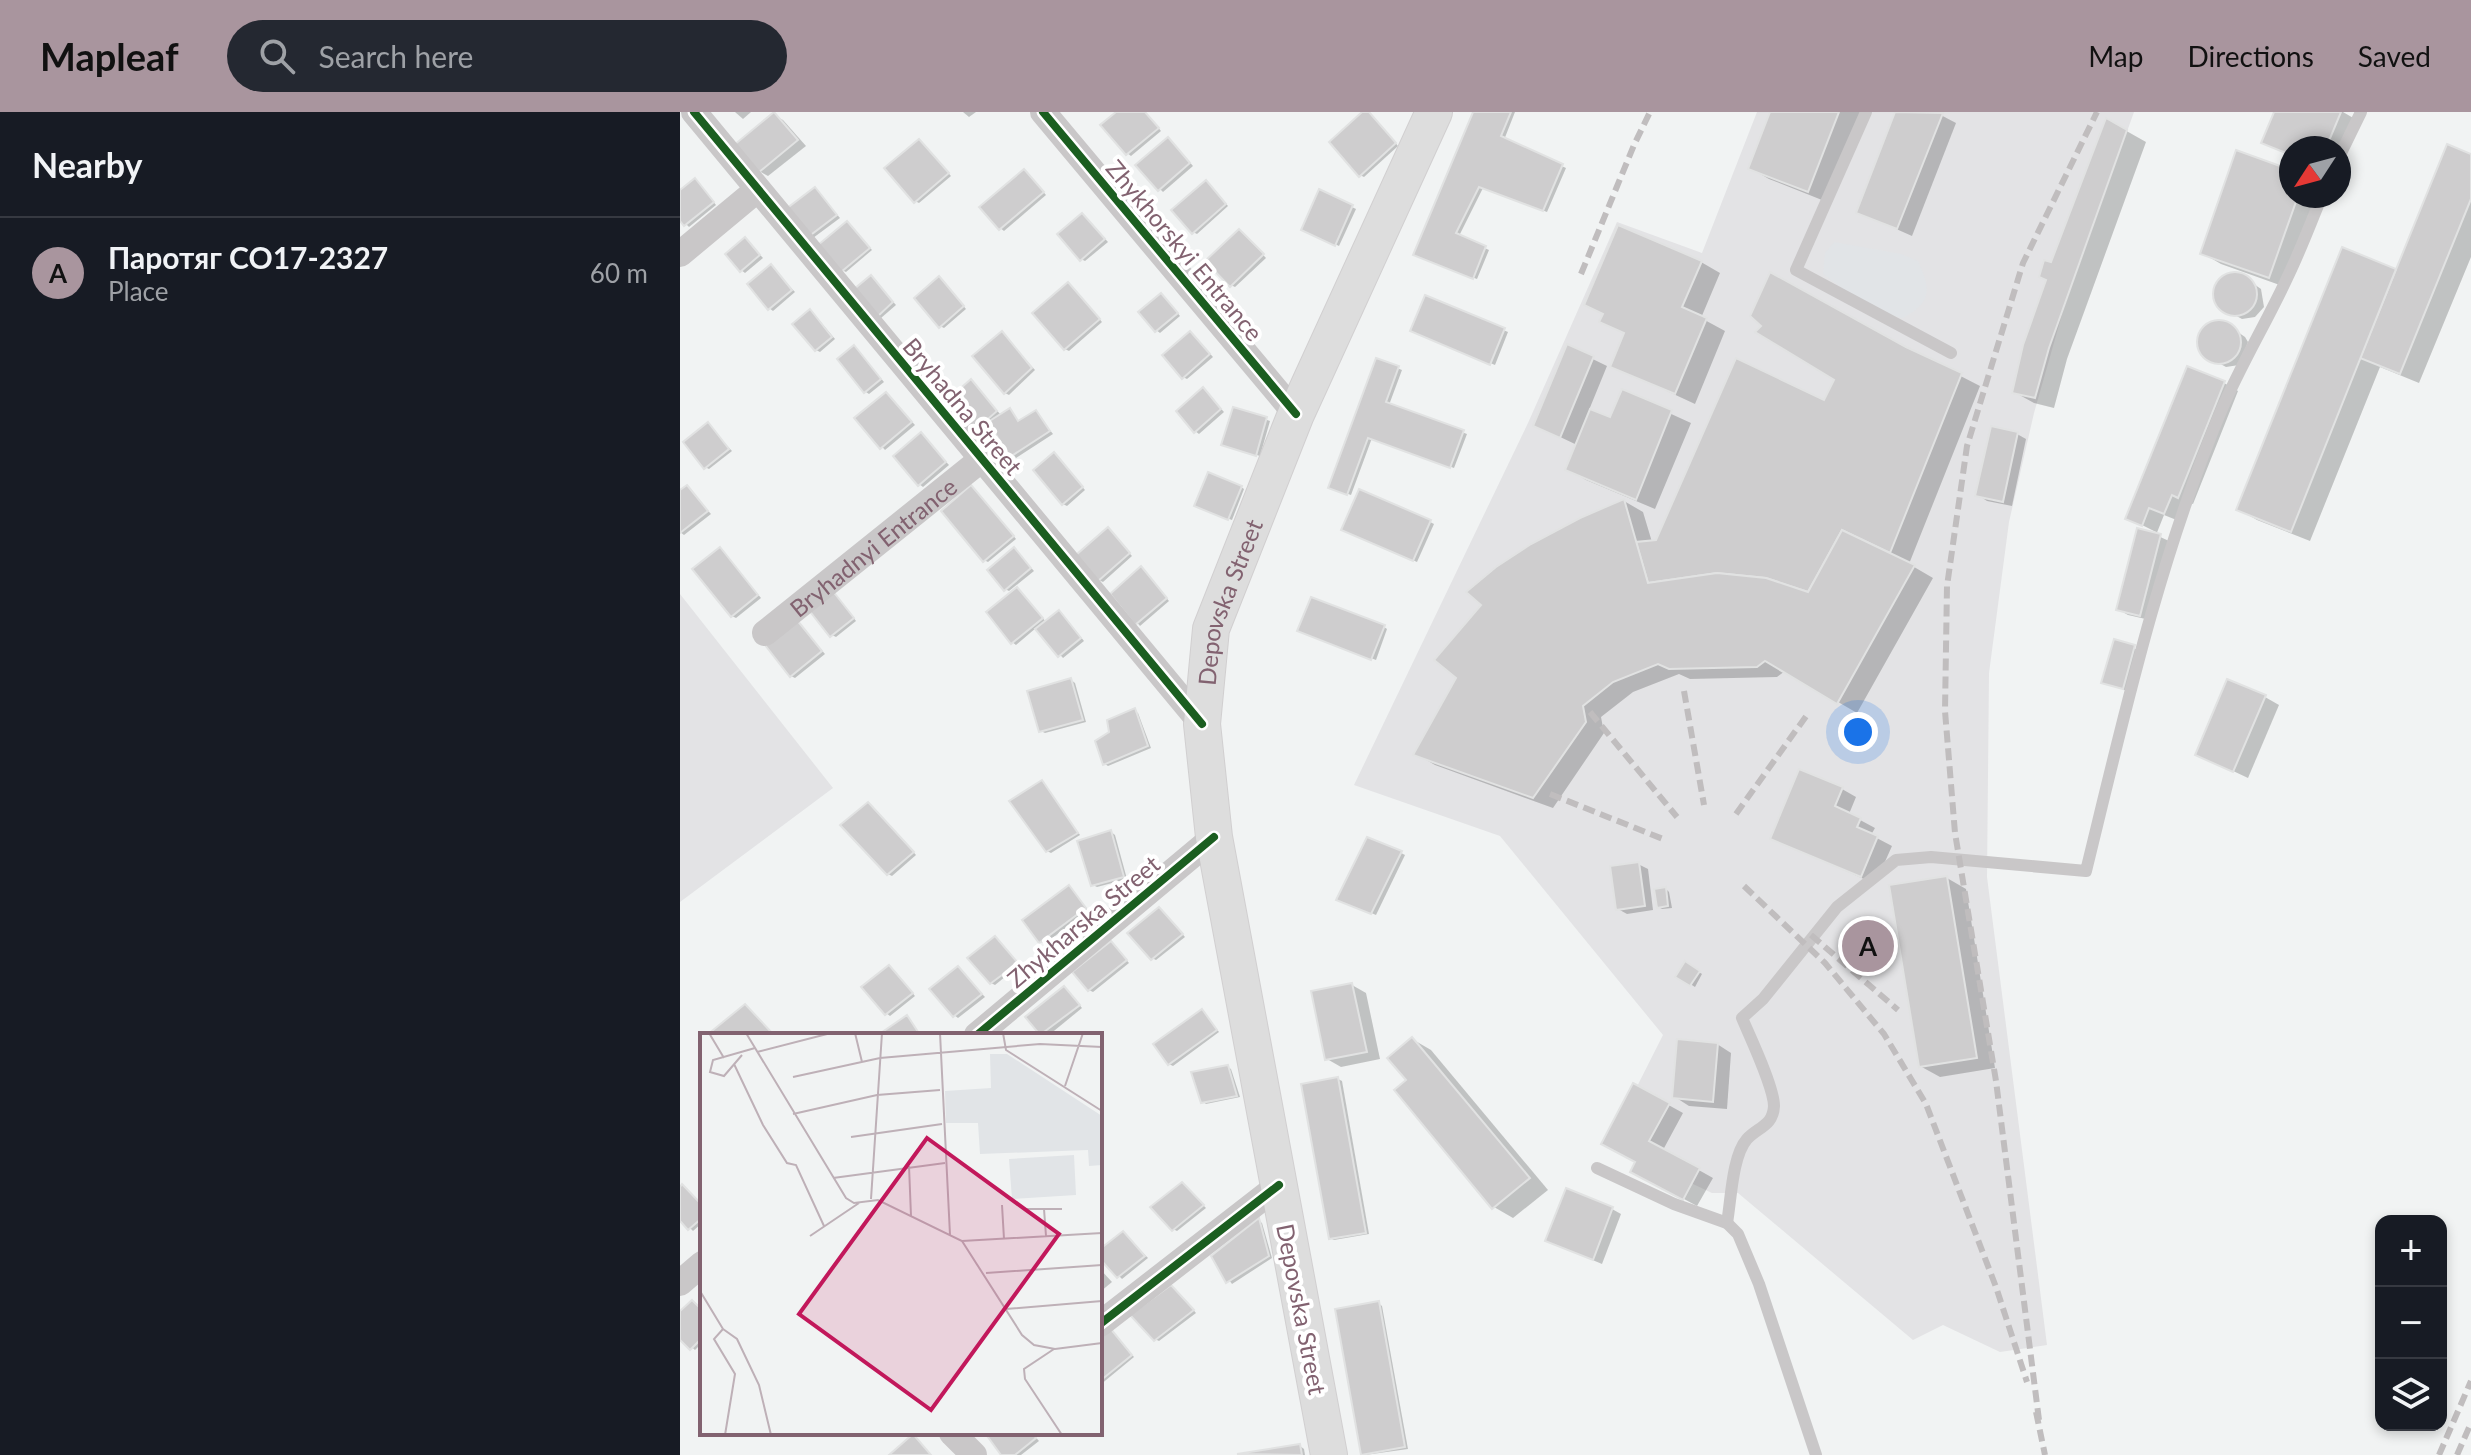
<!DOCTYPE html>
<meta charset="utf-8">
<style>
:root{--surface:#171b24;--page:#242831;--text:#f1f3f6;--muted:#9ea1a6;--line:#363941;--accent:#a9959e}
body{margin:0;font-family:Lato,sans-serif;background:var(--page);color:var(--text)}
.controls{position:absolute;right:24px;bottom:24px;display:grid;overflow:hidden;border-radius:16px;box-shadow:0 4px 12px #0003}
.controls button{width:72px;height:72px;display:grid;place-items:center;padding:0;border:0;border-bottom:2px solid var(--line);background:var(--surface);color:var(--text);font:40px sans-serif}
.compass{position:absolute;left:1599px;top:24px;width:72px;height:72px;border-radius:50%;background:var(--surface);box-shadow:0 4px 12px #0003;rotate:234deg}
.you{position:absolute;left:1178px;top:620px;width:28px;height:28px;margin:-20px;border:6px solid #fff;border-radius:50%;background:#1a73e8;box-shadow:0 0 0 12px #1a73e833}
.badge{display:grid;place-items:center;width:52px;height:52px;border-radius:50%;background:var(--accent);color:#111;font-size:26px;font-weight:700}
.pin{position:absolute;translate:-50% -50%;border:4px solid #fff;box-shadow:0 2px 8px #0006}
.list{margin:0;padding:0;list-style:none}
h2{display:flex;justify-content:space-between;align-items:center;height:104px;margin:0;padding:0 32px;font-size:34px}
h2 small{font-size:26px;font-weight:400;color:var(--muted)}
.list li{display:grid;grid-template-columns:52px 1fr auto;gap:24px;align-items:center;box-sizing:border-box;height:112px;padding:0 32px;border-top:2px solid var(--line)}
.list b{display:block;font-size:30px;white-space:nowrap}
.list p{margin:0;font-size:26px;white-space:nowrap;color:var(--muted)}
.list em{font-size:26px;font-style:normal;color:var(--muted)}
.icon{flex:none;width:44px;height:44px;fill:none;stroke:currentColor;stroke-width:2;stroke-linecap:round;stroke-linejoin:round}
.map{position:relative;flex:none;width:1791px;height:1343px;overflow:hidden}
header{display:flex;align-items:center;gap:48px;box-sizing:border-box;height:112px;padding:0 40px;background:var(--accent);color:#111}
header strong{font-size:38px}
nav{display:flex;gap:44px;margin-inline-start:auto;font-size:28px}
.search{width:560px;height:72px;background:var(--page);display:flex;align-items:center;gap:20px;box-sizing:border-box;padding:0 28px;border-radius:44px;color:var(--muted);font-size:30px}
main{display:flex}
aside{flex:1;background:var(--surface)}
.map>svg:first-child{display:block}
.built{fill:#e3e3e5}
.green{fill:#e1e4e7}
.shadow{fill:#0003}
.building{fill:#cecdce;stroke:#e1e2e2;stroke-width:2}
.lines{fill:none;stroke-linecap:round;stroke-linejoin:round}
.secondary-casing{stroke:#d1cfd0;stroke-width:38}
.service{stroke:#c9c7c8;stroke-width:12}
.minor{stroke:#c9c7c8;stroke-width:26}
.secondary{stroke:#ddd;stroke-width:36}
.rail{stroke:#c0bdbe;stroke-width:6;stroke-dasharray:12 6;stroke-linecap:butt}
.cycleway-casing{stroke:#fff;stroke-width:13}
.cycleway{stroke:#1b5e20;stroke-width:8}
.labels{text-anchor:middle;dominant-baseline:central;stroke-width:8;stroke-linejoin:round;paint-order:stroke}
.street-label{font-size:24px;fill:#826270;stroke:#fff}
.inset-road{fill:none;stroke:#beb0b7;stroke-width:2}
.view{fill:#c2185b;fill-opacity:0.15;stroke:#c2185b;stroke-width:4}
.inset-edge{fill:none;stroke:#826270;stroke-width:4}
</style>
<header>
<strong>Mapleaf</strong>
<div class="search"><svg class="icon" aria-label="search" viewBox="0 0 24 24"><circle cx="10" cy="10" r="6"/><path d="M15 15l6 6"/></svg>Search here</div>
<nav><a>Map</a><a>Directions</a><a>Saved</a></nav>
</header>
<main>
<aside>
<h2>Nearby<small></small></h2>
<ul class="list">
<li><span class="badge">A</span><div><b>Паротяг СО17-2327</b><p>Place</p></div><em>60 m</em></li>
</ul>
</aside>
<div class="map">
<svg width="1791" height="1343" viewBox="0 0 1791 1343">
<rect width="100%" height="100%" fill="#f1f3f3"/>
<g class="built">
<polygon points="1077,0 1454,0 1383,199 1354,301 1329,410 1309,561 1307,765 1367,1233 1320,1240 1263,1213 1233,1228 1058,1081 1032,1081 928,1032 983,923 820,724 674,673 848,311 937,110 1022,141"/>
<polygon points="0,482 153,676 0,790"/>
</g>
<path class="green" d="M 1154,130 L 1221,142 L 1238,149 C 1251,177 1252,191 1223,206 C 1189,200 1171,182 1143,162 L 1145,141 Z"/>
<g class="shadow">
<polygon points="55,0 71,0 63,7"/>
<polygon points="283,0 296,0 289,5"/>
<polygon points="439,0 465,0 481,19 451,44 447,41"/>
<polygon points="685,0 690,1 718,34 684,65 680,63"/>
<polygon points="795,0 835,0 824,28 886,56 867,100 803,76 779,124 809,138 797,167 739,145"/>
<polygon points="1092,0 1182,0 1147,90 1089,67 1070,56"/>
<polygon points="1217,0 1255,0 1276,11 1232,124 1178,100"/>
<polygon points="1596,0 1663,0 1675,7 1659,36 1611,36 1611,44 1584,30"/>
<polygon points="94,3 103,8 126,34 88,64 79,59"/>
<polygon points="1427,8 1466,30 1387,247 1374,296 1354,291 1334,280 1372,152"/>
<polygon points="239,29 271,64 239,91 235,89"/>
<polygon points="492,30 513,54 483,80 480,77"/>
<polygon points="1791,44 1791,145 1739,271 1700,255 1630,429 1577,408 1558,397 1663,138 1718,160"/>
<polygon points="345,59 366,83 324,119 320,116"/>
<polygon points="1611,60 1611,84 1641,84 1608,176 1541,152 1522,141"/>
<polygon points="15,68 36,93 9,115 0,106 0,81"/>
<polygon points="530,73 548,94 517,122 513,120"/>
<polygon points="135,77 160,106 133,126 130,124"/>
<polygon points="640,80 676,97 659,134 624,117"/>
<polygon points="403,103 428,130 405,149 401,147"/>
<polygon points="167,111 192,138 166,160 162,158"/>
<polygon points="563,121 586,146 555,175 551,173"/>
<polygon points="66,128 83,146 65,161 61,158"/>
<polygon points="1021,150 1040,161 1021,206 1045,219 1015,292 933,254 946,223 921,209 924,203 906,193"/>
<polygon points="91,154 115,180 93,199 89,196"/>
<polygon points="1548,163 1561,163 1581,177 1584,195 1575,205 1562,207 1540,195 1535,183 1536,177"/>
<polygon points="191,165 216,193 201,206 197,204"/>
<polygon points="259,166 286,197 264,216 260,214"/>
<polygon points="392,175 422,210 389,239 385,237"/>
<polygon points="485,186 500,204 480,221 476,218"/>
<polygon points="746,186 828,220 815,253 736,221"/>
<polygon points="134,202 155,227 140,240 136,238"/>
<polygon points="1532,211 1545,211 1565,225 1568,230 1559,253 1546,255 1524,243 1519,231 1520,225"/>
<polygon points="322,221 355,258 329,283 325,281"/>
<polygon points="511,221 533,245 507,267 503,265"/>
<polygon points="174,235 204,270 189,282 186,280"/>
<polygon points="888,235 927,254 909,298 931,307 943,280 1011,311 975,397 906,368 887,357 897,333 855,313"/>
<polygon points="1226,236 1300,274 1229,452 1253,466 1177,601 1105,559 1097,565 1010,567 999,562 953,580 921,605 924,621 873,696 755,653 736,642 944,389 963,400 972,430 977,430 1145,290"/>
<polygon points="697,248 722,258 709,293 787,322 774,356 692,326 671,383 654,377"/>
<polygon points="291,270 321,303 330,298 340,311 356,300 373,322 336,346 310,310 295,323"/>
<polygon points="1544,271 1558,279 1513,392 1507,390 1499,409 1484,403 1476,423 1489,429 1470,508 1448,503 1439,498 1476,420 1448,406"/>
<polygon points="524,278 544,300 519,322 515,319"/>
<polygon points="206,282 235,313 205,338 177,306"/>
<polygon points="555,297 590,309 580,344 548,334"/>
<polygon points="28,313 52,339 29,357 25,355"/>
<polygon points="1337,322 1346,327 1332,394 1307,389 1298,383"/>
<polygon points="241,323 269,353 243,375 239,372"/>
<polygon points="374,342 405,378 387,394 383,392"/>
<polygon points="7,375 31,402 4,423 0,420 0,381"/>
<polygon points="561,375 564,377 552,408 520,396"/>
<polygon points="295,378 336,427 308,450 304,448"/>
<polygon points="750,410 754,412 737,450 668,419"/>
<polygon points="428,418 452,444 423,470 419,468"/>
<polygon points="40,437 81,486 56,506 52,504"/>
<polygon points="334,437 354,459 329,479 325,477"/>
<polygon points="461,457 489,489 460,514 433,482"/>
<polygon points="341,480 366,510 383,503 404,529 383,546 356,516 336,533 332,530"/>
<polygon points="156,483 176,509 156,525 152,523"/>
<polygon points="117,510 145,542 115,566 111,564"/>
<polygon points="704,515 707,517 696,548 624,520"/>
<polygon points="1435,530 1464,540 1452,581 1424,570"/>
<polygon points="391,568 395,571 406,610 365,621 361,619"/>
<polygon points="1585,585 1599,593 1568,666 1517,642"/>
<polygon points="454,599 458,601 471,636 428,654 425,652 431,621"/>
<polygon points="362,670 400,723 371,741 367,739"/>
<polygon points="1162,677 1176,685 1169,702 1195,716 1191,723 1212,734 1195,772 1092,726"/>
<polygon points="192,694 236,743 212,764 208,762"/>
<polygon points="431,720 435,723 447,767 417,775 413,773"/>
<polygon points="721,741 725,743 696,803 663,789"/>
<polygon points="958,752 968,757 973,798 947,802 938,797"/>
<polygon points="1267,766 1286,777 1315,956 1260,965 1240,954"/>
<polygon points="389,776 409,799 364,832 360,829"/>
<polygon points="986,777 989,780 992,796 982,797 978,795"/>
<polygon points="483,800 505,825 476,848 472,846"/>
<polygon points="319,829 340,853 315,873 311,871"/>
<polygon points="431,831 449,851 413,880 409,878"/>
<polygon points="1006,852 1022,862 1015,875 998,864"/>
<polygon points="278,857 305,885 278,906 274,903"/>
<polygon points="213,858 235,884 210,904 206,901"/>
<polygon points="672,873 686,881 700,947 661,955 647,947"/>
<polygon points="385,876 402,896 369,923 362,923 348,905"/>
<polygon points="522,899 539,920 493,954 489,952"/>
<polygon points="732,927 751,938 868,1078 833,1106 814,1095"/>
<polygon points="1037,932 1051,941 1047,997 1009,994 995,985"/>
<polygon points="547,955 551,957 560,985 526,992 522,989"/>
<polygon points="658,967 662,969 689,1122 654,1128 650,1126"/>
<polygon points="954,974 1003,1001 983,1038 1033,1066 1017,1094 967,1067 957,1050"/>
<polygon points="502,1072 526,1096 497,1119 493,1117"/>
<polygon points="0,1077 22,1094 22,1111 13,1119 0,1106"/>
<polygon points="932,1097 941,1102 922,1152 877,1133"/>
<polygon points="579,1109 582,1111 592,1146 552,1172 533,1145"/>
<polygon points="447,1124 468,1146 442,1167 420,1144 420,1140"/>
<polygon points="420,1157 432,1170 420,1180"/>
<polygon points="495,1177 516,1201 479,1229 475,1227"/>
<polygon points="698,1191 702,1194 728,1337 685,1343 683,1342"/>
<polygon points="22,1199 22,1231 15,1238 0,1225 0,1201"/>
<polygon points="430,1218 454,1245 420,1273 420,1227"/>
<polygon points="308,1321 352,1321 359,1329 341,1343 323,1343"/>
<polygon points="620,1334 624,1337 625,1343 565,1343"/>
</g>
<g class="building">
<polygon points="94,0 118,28 78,61 54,33"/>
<polygon points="436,0 465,0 479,16 446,43 420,13"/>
<polygon points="682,0 689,0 716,31 679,65 649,30"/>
<polygon points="793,0 831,0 821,24 883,52 863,99 799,75 776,121 806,134 793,167 733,143"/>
<polygon points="1090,0 1159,0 1128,80 1068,57"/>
<polygon points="1215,0 1263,1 1217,117 1176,101"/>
<polygon points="1594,0 1661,0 1646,36 1611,36 1611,43 1581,31"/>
<polygon points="1426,6 1447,18 1369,236 1355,286 1332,281 1343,233 1366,168 1359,165 1364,148 1371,150"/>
<polygon points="488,25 510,51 478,79 455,53"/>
<polygon points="239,27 269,61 234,91 204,56"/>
<polygon points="1767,32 1791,42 1791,87 1720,262 1680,246"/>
<polygon points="1556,38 1611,58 1611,84 1618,84 1589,166 1520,142"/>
<polygon points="344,57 364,80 319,118 299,95"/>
<polygon points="15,66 34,90 4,114 0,109 0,78"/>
<polygon points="526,68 546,92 512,122 491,98"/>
<polygon points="135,75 157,103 128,125 106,97"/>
<polygon points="639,77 673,93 655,134 621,118"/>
<polygon points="402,101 425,127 400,149 377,122"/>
<polygon points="167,109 190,136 161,160 138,133"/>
<polygon points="938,113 1022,149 1002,195 1027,206 995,282 930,255 944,221 919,210 923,202 904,193"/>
<polygon points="559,117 584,142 550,175 525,149"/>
<polygon points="65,125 80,143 60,160 45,142"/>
<polygon points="1662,135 1716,157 1611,420 1556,398"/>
<polygon points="91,152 112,178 88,198 67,172"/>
<polygon points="1090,160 1226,235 1282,261 1210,441 1162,418 1128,480 1086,466 1037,461 968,471 956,430 976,428 1056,246 1144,288 1154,268 1075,220 1081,214 1070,204"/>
<circle cx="1555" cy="182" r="22"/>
<polygon points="191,163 213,190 196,206 173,178"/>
<polygon points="259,164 284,194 259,216 234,186"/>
<polygon points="388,170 420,207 384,238 352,201"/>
<polygon points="481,181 498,201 475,220 458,200"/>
<polygon points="745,183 825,216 810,253 730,219"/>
<polygon points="130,197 152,225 135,239 112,212"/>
<circle cx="1539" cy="230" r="22"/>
<polygon points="322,219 352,256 324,282 292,244"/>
<polygon points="510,219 530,242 502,267 482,243"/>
<polygon points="887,232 914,244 880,326 853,314"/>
<polygon points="174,233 201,267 184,281 157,247"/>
<polygon points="696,246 719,254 706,290 784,318 770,356 688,326 667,383 648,376"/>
<polygon points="1507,254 1545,269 1498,386 1492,383 1484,402 1469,396 1462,414 1445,407"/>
<polygon points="291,267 317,299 290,323 264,291"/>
<polygon points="523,275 541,297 514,321 496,299"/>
<polygon points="942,277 992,298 956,388 885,358 910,297 930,305"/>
<polygon points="206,280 232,310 200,337 174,306"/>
<polygon points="553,295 587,305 576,344 541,333"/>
<polygon points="330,296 338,309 356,298 370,319 330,345 308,310"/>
<polygon points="28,310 49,337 24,357 3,330"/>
<polygon points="1311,314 1338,320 1323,390 1295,384"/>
<polygon points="241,320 266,350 238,374 213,344"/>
<polygon points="374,340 403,375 382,393 353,358"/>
<polygon points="528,360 562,374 548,408 514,394"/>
<polygon points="7,373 28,399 0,421 0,378"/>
<polygon points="291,373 334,424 303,450 261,399"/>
<polygon points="679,377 751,408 733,449 661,418"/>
<polygon points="944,387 968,471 1037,461 1086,466 1128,480 1162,418 1235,453 1157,592 1085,549 1077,555 989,557 978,552 933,570 903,594 906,610 853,686 733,643 776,566 754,548 801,493 786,480 816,455 851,432 900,406"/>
<polygon points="428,415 450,441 417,470 396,443"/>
<polygon points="1457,416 1481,422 1460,504 1436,498"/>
<polygon points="40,435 78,483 51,505 12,457"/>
<polygon points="334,435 351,456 324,479 307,458"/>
<polygon points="461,454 487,486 455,513 430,482"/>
<polygon points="337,475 363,506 331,532 306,500"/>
<polygon points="152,478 174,506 150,525 128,497"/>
<polygon points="631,485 705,513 691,548 617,519"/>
<polygon points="379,498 401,526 378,545 355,517"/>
<polygon points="117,508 142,539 110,565 85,533"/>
<polygon points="1434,527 1455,533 1443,577 1421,571"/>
<polygon points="391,566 403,608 359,620 347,579"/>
<polygon points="1547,567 1586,583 1553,660 1515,643"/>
<polygon points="455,596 468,634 423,653 415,629 429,620 427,608"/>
<polygon points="1119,657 1163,675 1155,694 1181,706 1177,715 1198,724 1181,765 1090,727"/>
<polygon points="362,668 398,721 366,740 329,689"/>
<polygon points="188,690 234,740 207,763 160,713"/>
<polygon points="431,718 444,765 411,774 397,729"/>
<polygon points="687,725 722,739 691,802 656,788"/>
<polygon points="959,750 965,794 936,798 930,754"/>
<polygon points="1267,764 1297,946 1239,955 1209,773"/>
<polygon points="389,773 406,796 359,831 342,808"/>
<polygon points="986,775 988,794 977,796 974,777"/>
<polygon points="479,795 503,822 471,848 447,821"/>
<polygon points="315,824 338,851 310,872 287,846"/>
<polygon points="431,829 447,848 408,879 392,860"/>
<polygon points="1005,849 1020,859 1010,874 995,865"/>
<polygon points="209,853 233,881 205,903 181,875"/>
<polygon points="278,854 302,882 273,905 249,877"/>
<polygon points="672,871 687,940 645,948 631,879"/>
<polygon points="384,874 400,893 360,923 345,905"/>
<polygon points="65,892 94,923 27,923"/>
<polygon points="522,897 537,918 488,953 473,932"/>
<polygon points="227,903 240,923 198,923"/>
<polygon points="732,925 850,1066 812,1097 714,978 726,968 707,946"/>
<polygon points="997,927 1038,931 1033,990 992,986"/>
<polygon points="548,953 557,984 521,991 511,960"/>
<polygon points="658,965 686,1121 649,1127 621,972"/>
<polygon points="953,971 990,991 969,1029 1020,1056 1003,1088 950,1060 955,1050 921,1032"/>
<polygon points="502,1070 524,1093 492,1119 470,1095"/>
<polygon points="2,1072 22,1093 22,1106 8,1118 0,1109 0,1075"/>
<polygon points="886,1076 933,1095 913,1148 865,1129"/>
<polygon points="579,1106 589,1144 546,1171 531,1144"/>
<polygon points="443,1119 465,1144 437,1166 420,1147 420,1137"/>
<polygon points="491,1173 514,1198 474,1229 450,1203"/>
<polygon points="12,1188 22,1198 22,1226 10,1238 0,1228 0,1199"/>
<polygon points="699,1189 725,1335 681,1343 655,1197"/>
<polygon points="430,1216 452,1243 420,1269 420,1224"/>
<polygon points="305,1321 352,1321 356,1326 335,1343 321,1343"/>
<polygon points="233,1322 251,1343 209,1343"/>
<polygon points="620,1332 622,1343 557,1342"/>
</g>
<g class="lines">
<g class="secondary-casing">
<g id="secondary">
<path id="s2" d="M 649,1343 L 534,725 L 522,612 L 531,517 L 616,302 L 754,0"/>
</g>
</g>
<g class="service">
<polyline points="1186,0 1116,158 1271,241"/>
<polyline points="1659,45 1681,0"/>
<polyline points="917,1056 994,1092 1047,1111 1058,1122 1079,1172 1136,1343"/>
<path d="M 1047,1111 C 1051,1089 1052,1044 1067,1027 C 1078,1015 1093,1014 1094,994 C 1094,975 1070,925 1062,906 L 1083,887 L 1157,795 L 1216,748 L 1251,745 L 1406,759 C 1444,604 1479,447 1541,299 C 1561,252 1588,208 1609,162 C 1621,137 1631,110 1642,84"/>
</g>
<g class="minor">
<polyline points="14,0 522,612"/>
<polyline points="363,0 616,302"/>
<polyline points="0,142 77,78"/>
<path id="s1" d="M 85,521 L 302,347"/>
<polyline points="297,923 534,725"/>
<polyline points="0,1171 22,1152"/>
<polyline points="420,1212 599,1073"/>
<polyline points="272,1321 294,1343"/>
</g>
<use href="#secondary" class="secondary"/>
<g class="rail">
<polyline points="901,162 954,33 970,0"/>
<polyline points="1004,579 1024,693"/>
<polyline points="910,600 997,705"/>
<polyline points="870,682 983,727"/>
<polyline points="1056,702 1127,603"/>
<polyline points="1064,774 1145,851 1204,922 1246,992 1316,1175 1347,1270"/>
<polyline points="1131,823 1218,898"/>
<polyline points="1356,1300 1365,1343"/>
<polyline points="1359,1308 1316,969 1275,721 1265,599 1267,474 1287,334 1343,151 1417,0"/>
<polyline points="1759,1343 1791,1269"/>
<polyline points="1777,1343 1791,1311"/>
</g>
<g class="cycleway-casing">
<g id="cycleway">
<polyline points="14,0 522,612"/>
<polyline points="363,0 616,302"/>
<polyline points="297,923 534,725"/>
<polyline points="420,1212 599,1073"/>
</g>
</g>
<use href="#cycleway" class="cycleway"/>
</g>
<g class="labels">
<g class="street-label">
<text transform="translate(505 138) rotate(50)">Zhykhorskyi Entrance</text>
<text transform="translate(283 294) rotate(50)">Bryhadna Street</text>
<text stroke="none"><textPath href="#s1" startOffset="138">Bryhadnyi Entrance</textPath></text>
<text stroke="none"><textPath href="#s2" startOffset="868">Depovska Street</textPath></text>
<text transform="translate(403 809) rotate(-40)">Zhykharska Street</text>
<text transform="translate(622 1197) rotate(79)">Depovska Street</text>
</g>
</g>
<g transform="translate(20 921)">
<rect width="402" height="402" fill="#f1f3f3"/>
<path d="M 290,21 L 307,21 L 402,83 L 402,132 L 389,133 L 388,117 L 280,121 L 278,90 L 246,90 L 245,58 L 291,55 ZM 374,122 L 376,162 L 312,166 L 309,126 Z" fill="#e1e4e7"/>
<path class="inset-road" d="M 9,0 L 24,25M 46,0 L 146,165 L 154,170 L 178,167 L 262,208 L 322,302 L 334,312 L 355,316 L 402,310M 155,0 L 162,29M 240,0 L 250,202M 303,0 L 306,17 L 402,78M 57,19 L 131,0M 42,22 L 24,43 L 10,39 L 13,27 L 55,15M 34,31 L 63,92 L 87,130 L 96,132 L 124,193M 93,44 L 180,25 L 340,11 L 402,14M 365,53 L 383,0M 93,81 L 177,62 L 240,57M 151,104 L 242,91M 209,133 L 211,183M 133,145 L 245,130M 171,166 L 182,0M 302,172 L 304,206M 326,176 L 362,176M 344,176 L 346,203M 110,203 L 159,170M 262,208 L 402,200M 286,240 L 402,232M 0,258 L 23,296M 306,276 L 402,268M 23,296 L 37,306 L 59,352 L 71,402M 23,296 L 14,306 L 35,341 L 25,402M 354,316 L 324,336 L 325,346 L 362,402"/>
<path class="view" d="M 227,105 L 359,201 L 231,377 L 99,281 Z"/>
<rect width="402" height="402" class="inset-edge"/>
</g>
</svg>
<div class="controls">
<button>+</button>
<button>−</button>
<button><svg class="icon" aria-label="layers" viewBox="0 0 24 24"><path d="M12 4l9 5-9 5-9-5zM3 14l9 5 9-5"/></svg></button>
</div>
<svg class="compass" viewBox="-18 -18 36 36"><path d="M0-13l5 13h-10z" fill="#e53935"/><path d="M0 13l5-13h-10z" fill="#9ea1a6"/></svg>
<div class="you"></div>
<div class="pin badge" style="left:1188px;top:834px">A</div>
</div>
</main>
